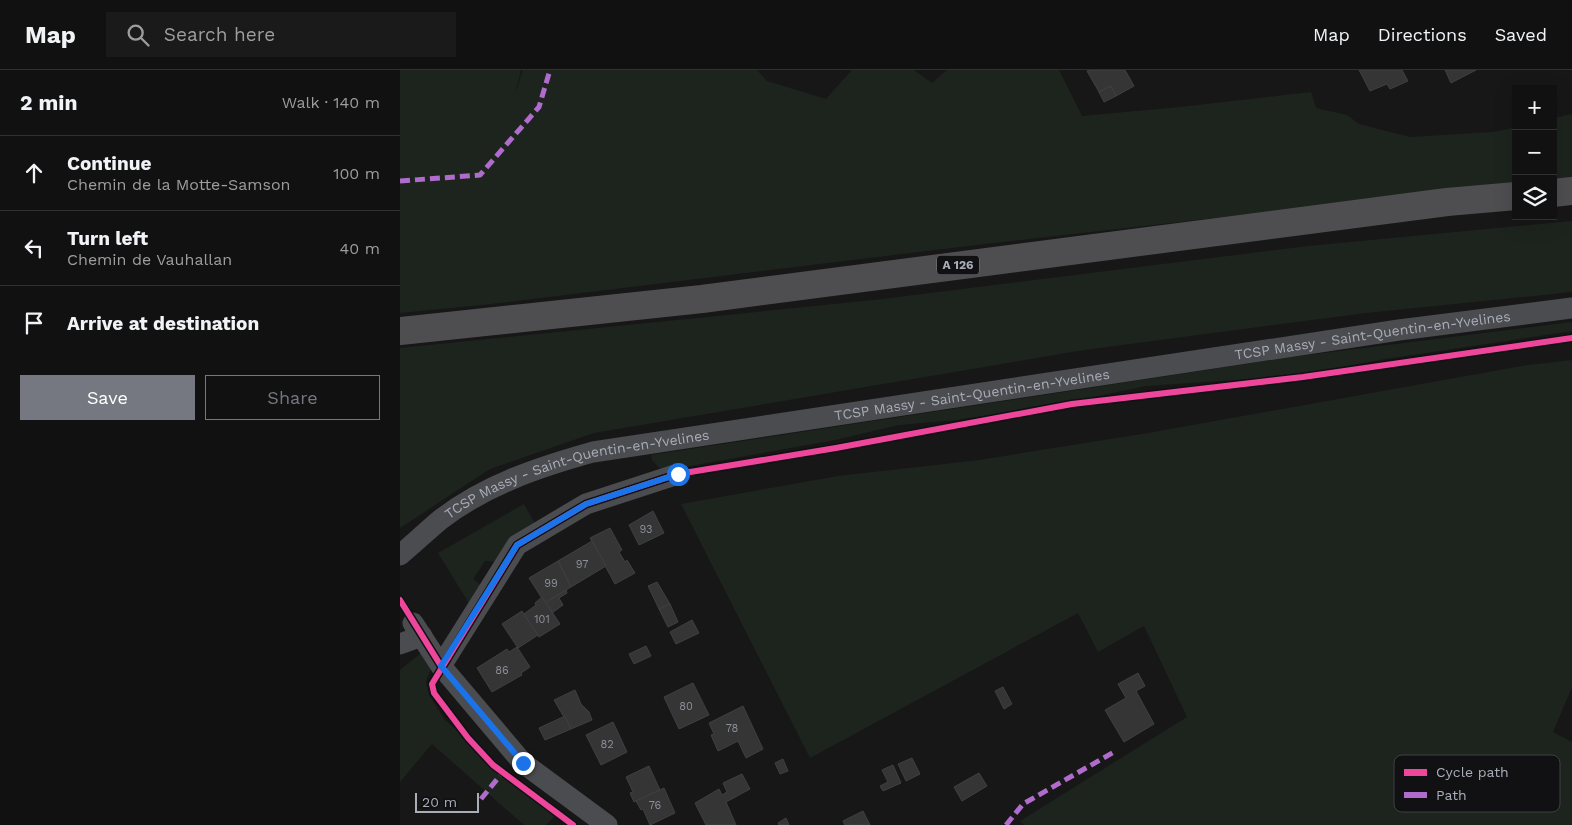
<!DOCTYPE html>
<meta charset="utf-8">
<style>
:root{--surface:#111;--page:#1a1a1a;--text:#f1f3f6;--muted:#9c9d9f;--line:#303131;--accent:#757880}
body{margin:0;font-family:"Work Sans",sans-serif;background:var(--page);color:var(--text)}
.controls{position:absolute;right:15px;top:15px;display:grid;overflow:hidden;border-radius:0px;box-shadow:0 5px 20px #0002}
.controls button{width:45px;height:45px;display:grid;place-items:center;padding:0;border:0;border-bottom:1px solid var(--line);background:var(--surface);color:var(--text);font:25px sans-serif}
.scale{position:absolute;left:15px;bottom:12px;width:64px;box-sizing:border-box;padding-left:5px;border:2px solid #a8adb8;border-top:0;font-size:14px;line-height:18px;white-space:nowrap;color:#a8adb8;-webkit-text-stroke:4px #111113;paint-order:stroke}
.stop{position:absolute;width:15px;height:15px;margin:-11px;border:4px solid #1a73e8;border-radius:50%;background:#fff}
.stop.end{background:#1a73e8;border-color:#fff;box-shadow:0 1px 5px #0008}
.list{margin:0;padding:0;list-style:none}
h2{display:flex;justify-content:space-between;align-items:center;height:65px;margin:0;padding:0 20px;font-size:21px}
h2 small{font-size:16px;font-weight:400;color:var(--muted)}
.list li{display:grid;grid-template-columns:32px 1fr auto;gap:15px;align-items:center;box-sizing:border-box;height:75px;padding:0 20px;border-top:1px solid var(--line)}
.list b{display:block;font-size:19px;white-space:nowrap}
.list p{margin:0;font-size:16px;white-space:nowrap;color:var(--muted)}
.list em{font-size:16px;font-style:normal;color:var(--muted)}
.actions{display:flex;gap:10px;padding:15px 20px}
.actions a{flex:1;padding:11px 0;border:1px solid var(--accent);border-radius:0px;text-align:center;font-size:18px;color:var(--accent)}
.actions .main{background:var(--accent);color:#fff}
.icon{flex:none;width:28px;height:28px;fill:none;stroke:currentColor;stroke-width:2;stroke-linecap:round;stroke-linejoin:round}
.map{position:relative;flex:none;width:1172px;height:755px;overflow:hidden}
header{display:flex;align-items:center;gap:30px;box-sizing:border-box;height:70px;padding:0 25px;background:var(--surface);border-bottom:1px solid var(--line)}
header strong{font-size:24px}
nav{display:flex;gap:28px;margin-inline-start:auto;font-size:18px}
.search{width:350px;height:45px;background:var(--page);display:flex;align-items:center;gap:12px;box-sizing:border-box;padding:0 18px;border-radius:0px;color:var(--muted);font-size:19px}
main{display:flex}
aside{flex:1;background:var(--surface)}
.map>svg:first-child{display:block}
.green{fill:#1d241e}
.building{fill:#353536;stroke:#3f4043}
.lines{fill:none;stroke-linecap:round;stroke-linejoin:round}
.minor{stroke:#4b4c50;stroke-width:21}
.highway{stroke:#4e4e51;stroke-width:28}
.quiet{stroke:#b06ccc;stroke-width:5;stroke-dasharray:10 5;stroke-linecap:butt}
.cycleway-casing{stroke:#111113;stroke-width:9}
.cycleway{stroke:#ed469a;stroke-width:6}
.route{stroke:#1a73e8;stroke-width:6}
.labels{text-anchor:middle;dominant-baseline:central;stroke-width:4;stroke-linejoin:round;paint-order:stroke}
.number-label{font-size:11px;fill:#8b8f98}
.shield{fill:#111113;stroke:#7b7e86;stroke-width:1}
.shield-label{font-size:12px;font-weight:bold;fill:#a8adb8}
.street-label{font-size:14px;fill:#a8adb8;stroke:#111113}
.key{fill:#111113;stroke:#3e4045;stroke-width:1}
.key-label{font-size:14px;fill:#a8adb8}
</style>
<header>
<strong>Map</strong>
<div class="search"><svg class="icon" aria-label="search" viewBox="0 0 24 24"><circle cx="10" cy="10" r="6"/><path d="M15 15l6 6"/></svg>Search here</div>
<nav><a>Map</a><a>Directions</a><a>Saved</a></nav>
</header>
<main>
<aside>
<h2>2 min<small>Walk · 140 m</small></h2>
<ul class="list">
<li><svg class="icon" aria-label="ahead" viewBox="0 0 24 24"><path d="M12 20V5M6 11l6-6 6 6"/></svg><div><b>Continue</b><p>Chemin de la Motte-Samson</p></div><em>100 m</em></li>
<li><svg class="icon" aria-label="left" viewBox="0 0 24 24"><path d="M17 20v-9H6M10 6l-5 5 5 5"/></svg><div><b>Turn left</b><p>Chemin de Vauhallan</p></div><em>40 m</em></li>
<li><svg class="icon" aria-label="arrive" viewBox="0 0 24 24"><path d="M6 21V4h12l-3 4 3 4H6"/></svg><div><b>Arrive at destination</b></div></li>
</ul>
<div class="actions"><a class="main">Save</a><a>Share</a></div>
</aside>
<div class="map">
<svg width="1172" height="755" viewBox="0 0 1172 755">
<rect width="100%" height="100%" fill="#171717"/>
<g class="green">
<polygon points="0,0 121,0 115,24 123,0 357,0 367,11 426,29 452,0 514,0 532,13 547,0 659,0 682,46 780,37 911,22 916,38 947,45 959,54 1010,67 1094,62 1116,57 1116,114 585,174 91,234 0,243"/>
<polygon points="1172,44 1172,108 1153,110 1153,48"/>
<polygon points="1172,151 1172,222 966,243 684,280 194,363 90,399 0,458 0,278 474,230 908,176"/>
<polygon points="1172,252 1172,261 985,289 893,306 746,316 651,336 556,350 499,355 435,370 262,401 252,390 251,385 892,287"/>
<polygon points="1172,290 1172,617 1153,662 1172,672 1172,755 624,755 620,751 787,647 744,556 698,582 678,543 410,688 281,434 438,406 579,390 748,363 1128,295"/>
<polygon points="124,434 135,454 99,492 85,491 73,509 82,516 70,535 38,483"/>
<polygon points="21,583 32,597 26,611 29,625 45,650 155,746 146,755 124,755 32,674 0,712 0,600"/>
</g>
<g class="building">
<polygon points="690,0 725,0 734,16 716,26 711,16 699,22 687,1"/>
<polygon points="959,0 1002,0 1008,11 990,19 987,14 970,21"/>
<polygon points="1045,0 1076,0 1051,13"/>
<polygon points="711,16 716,26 704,32 699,22"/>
<polygon points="253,441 264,463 239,475 229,455"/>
<polygon points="210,458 222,480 219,482 225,492 227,490 235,503 215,514 190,468"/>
<polygon points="192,471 206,496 171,517 158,491"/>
<polygon points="158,491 171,517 145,533 129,508"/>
<polygon points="257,512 270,534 259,539 248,516"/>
<polygon points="166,520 167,523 159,528 163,535 152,543 145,533"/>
<polygon points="142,527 160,554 139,567 124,544 136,535 135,533"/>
<polygon points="270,534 278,552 268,557 259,539"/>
<polygon points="122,541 138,565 118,578 102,554"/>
<polygon points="292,550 299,563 276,574 270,562"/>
<polygon points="246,576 251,586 234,594 229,584"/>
<polygon points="117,577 130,597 121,603 122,605 92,622 77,598 107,579 109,582"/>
<polygon points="738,603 745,616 736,621 754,654 724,672 705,640 726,628 718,614"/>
<polygon points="293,613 309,645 279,659 264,627"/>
<polygon points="603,617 612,634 604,639 595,621"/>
<polygon points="175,620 181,634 189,642 192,650 171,659 154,630"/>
<polygon points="343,636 363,679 346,688 338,671 318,681 311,665 314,664 309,653"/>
<polygon points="165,646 171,659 145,670 139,658"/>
<polygon points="213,652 227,682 201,695 186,665"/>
<polygon points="512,688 520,704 506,711 498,694"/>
<polygon points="383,689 388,701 380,704 375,693"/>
<polygon points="493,695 501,713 483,721 480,716 488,712 482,700"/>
<polygon points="249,696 260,720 234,732 230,723 233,722 226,707"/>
<polygon points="579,703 587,716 562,731 554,717"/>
<polygon points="342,704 350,719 326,732 336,755 306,755 295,733 319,719 322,725 327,722 323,713"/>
<polygon points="264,718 275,743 250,755 243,739 241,740 236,731"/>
<polygon points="463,741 470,755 445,755 443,751"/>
<polygon points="386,748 389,755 379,755 378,753"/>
</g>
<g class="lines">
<g class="minor">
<path id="s1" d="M 0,485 C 13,474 27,461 40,450 C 85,415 139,397 193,382 L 999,260 L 1172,238"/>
<polyline points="13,553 41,596 123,693 207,755"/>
<polyline points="0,574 22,566"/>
<polyline points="41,596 117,475 186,434 278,404"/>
</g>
<g class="highway">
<polyline points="1153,123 1172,121"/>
<polyline points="0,261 302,229 1047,132 1116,126"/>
</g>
<g class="quiet">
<polyline points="0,111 80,105 139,37 150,0"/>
<polyline points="81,729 103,702"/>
<polyline points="606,755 623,734 714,682"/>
</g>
<g class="cycleway-casing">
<g id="cycleway">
<polyline points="0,530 41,596"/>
<polyline points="173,755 93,695 68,668 34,623 32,614 117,475 186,434 278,404 436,378 672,334 903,307 1172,268"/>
</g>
</g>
<use href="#cycleway" class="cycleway"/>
</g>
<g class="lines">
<polyline class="route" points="123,693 41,596 117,475 186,434 278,404"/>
</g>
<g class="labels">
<g class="number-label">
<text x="246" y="459">93</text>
<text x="182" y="494">97</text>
<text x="151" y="513">99</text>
<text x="142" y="549">101</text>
<text x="102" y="600">86</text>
<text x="286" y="636">80</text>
<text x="332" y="658">78</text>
<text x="207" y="674">82</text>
<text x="255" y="735">76</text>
</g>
<rect class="shield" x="537" y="185.5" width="42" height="19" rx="4"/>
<g class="shield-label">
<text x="558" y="195">A 126</text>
</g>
<g class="street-label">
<text stroke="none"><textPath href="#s1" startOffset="1010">TCSP Massy - Saint-Quentin-en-Yvelines</textPath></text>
<text stroke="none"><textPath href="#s1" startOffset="605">TCSP Massy - Saint-Quentin-en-Yvelines</textPath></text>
<text stroke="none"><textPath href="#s1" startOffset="200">TCSP Massy - Saint-Quentin-en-Yvelines</textPath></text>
</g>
</g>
<rect x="994" y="685" width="166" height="57" rx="8" class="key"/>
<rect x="1004" y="699" width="23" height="7" fill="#ed469a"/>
<rect x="1004" y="722" width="23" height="6" fill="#b06ccc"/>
<g class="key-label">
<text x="1036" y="707">Cycle path</text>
<text x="1036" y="730">Path</text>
</g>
</svg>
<div class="controls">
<button>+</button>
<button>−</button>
<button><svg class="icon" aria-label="layers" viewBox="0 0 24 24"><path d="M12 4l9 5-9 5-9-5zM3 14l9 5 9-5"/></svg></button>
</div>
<div class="scale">20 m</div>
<div class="stop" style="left:278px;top:404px"></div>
<div class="stop end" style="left:123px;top:693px"></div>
</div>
</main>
